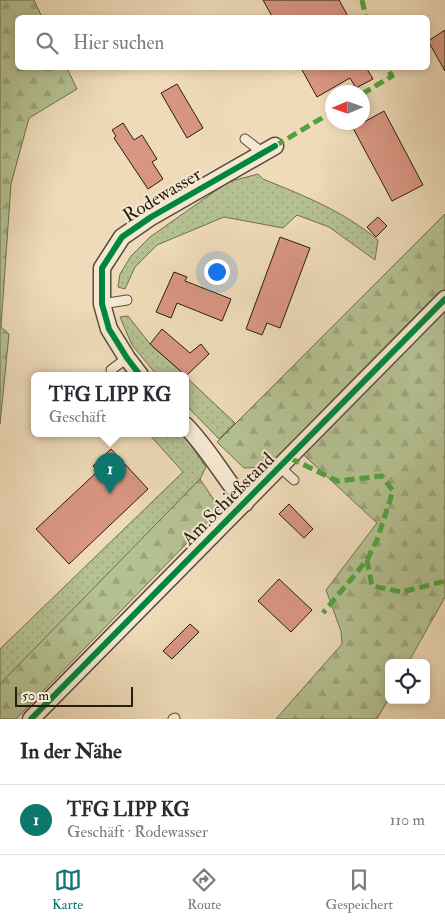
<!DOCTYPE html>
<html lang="de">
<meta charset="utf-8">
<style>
:root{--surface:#fff;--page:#f2f2f3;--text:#2b2b33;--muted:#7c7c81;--line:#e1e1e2;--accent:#0f766e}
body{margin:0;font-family:"IM FELL Double Pica",serif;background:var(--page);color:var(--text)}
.controls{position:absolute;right:15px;bottom:15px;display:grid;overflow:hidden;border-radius:8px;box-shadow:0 2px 8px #0003}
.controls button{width:45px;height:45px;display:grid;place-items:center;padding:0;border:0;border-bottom:1px solid var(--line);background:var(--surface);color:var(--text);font:25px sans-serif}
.compass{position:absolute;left:325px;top:85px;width:45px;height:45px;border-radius:50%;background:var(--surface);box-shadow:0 2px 8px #0003;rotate:268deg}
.scale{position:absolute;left:15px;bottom:12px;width:118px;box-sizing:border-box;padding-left:5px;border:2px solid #281d12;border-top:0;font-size:14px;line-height:18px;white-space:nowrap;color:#281d12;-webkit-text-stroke:4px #f5e8d2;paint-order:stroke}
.you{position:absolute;left:216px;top:271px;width:18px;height:18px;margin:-12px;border:4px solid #fff;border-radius:50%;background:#1a73e8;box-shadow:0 0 0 8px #1a73e833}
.badge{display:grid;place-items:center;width:32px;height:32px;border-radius:50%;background:var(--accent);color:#fff;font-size:16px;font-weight:700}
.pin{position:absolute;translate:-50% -41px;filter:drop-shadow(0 1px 2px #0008)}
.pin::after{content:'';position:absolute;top:26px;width:18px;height:15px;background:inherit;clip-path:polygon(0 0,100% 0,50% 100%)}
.popup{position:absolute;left:31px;top:372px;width:158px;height:65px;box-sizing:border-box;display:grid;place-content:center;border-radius:8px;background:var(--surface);filter:drop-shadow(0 1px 4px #0005);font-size:16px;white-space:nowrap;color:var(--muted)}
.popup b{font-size:19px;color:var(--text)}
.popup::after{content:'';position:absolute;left:50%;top:100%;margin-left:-10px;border:10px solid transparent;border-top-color:var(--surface)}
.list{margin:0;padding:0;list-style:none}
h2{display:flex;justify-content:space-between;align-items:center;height:65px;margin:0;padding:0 20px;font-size:21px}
h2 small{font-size:16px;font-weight:400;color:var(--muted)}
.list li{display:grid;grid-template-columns:32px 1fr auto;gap:15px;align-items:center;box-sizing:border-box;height:70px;padding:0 20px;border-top:1px solid var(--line)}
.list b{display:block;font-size:19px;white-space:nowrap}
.list p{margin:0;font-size:16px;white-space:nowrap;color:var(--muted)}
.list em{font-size:16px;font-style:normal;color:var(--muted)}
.icon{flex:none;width:28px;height:28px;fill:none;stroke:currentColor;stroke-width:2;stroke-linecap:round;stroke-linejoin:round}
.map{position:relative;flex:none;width:445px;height:719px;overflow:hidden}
.search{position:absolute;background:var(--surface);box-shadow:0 2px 8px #0003;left:15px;right:15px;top:15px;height:55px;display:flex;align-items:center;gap:12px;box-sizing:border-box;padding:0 18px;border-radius:8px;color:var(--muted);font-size:19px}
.sheet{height:135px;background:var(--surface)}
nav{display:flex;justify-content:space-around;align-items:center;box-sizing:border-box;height:70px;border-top:1px solid var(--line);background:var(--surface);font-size:14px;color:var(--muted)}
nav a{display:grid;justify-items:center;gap:2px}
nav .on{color:var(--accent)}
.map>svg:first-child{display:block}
.grass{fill:url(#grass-dots);stroke:#6e6f52}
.forest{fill:url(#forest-firs);stroke:#6e6f52}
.building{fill:#d99683;stroke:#281d12}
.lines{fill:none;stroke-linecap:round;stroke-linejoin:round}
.lane-casing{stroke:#5a4c3c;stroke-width:11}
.street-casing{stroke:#5a4c3c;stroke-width:19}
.lane{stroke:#f5e8d2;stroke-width:9}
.street{stroke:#f5e8d2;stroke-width:16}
.quiet{stroke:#51a23f;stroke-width:5;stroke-dasharray:10 5;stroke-linecap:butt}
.cycleway-casing{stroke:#f5e8d2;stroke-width:9}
.cycleway{stroke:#00873e;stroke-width:6}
.labels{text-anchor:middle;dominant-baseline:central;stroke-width:4;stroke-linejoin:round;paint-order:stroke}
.street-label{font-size:19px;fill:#281d12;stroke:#f5e8d2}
</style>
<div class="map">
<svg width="445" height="719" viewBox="0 0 445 719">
<defs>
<pattern id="grass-dots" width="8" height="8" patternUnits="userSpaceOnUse" patternTransform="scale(1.25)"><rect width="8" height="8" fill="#b5c192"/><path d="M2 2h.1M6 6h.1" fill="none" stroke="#9ca57d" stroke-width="1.8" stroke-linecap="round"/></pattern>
<pattern id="forest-firs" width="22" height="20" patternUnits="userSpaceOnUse" patternTransform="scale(1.25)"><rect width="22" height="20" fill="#b5c192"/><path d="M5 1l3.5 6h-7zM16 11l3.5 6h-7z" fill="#9ca57d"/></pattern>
</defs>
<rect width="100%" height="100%" fill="#efdbb9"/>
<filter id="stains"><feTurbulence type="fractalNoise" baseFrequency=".004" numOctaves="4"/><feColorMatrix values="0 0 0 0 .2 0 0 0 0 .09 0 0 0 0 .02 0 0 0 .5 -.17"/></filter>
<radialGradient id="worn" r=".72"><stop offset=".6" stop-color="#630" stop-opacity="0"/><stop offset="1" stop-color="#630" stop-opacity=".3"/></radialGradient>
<g class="grass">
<path d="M 258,174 L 263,179 C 307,197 341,210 378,240 L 375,260 L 329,227 L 297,215 L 283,228 L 224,217 L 157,245 L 135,267 L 125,289 L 118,287 L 120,274 L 131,256 L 150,237 L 228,182 Z"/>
<polygon points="128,316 150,344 185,375 157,375 132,345 120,317"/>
<polygon points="185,376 235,423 219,439 185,404"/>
<polygon points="148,433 182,433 206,467 200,479 0,686 0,649 183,472"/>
</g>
<g class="forest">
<polygon points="0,0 34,0 42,17 18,18 18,68 67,68 77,89 29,118 11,184 1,327 9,334 0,424"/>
<polygon points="445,214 445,597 408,663 389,663 389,698 377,719 276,719 342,644 341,631 326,590 377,523 294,446 270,467 244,468 217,442"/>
<polygon points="200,479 220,509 16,719 0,719 0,684"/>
</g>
<g class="building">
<polygon points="263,0 339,0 349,18 273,18"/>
<polygon points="445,30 445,71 428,41"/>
<polygon points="301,68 369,68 367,69 373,79 356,88 350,78 317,97"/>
<polygon points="177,84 203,128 187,138 161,93"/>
<polygon points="384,111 423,185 392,201 353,128"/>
<polygon points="123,123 134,140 142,135 157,159 152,162 163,179 148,189 114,138 116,136 112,130"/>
<polygon points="378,217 387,226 376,237 367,227"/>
<polygon points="280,237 310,248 280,328 267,323 262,335 246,329"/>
<polygon points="174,272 187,277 185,281 231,299 222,321 177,303 171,318 156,312"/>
<polygon points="162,329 190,353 201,344 209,354 186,376 150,344"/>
<polygon points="111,449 148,489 69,564 36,529 98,471 93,466"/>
<polygon points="289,504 313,529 304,538 279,514"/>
<polygon points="279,579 312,610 291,632 258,601"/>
<polygon points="190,624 199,632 172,659 163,651"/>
</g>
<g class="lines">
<g class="lane-casing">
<g id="lane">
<polyline points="245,139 263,153"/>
<polyline points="102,304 127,300"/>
<polyline points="111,370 127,358"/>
<polyline points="281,468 294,480"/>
<polyline points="173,719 175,718"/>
</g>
</g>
<g class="street-casing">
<g id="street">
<polyline points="140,375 127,358 109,329 102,304 102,268 122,237 151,217 275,146"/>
<path d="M 185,425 C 208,448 224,478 245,503"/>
<polyline points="31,719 445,299"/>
</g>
</g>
<use href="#lane" class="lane"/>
<use href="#street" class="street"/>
<g class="quiet">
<polyline points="362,0 366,18"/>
<polyline points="362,94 392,76 387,68"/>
<polyline points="275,146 332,112"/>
<polyline points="290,458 337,481 382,476 393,491 377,540 367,560 323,613"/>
<polyline points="367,560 372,586 402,592 445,581"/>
</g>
<g class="cycleway-casing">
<g id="cycleway">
<polyline points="140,375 127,358 109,329 102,304 102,268 122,237 151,217 275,146"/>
<polyline points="31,719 445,299"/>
</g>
</g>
<use href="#cycleway" class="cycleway"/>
</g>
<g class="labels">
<g class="street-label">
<text transform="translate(162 195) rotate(-31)">Rodewasser</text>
<text transform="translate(228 499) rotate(-45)">Am Schießstand</text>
</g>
</g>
<rect width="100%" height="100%" filter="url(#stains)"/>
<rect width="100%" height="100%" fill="url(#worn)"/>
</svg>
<div class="controls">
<button><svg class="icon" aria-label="locate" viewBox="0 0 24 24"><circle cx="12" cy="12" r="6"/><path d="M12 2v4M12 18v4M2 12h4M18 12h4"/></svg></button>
</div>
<svg class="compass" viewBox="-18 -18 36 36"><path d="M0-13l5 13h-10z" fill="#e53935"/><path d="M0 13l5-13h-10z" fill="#7c7c81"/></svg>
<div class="scale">50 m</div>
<div class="you"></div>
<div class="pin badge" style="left:110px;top:494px">1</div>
<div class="popup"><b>TFG LIPP KG</b>Geschäft</div>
<div class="search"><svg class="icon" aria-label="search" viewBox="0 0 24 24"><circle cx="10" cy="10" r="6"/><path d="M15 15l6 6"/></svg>Hier suchen</div>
</div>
<section class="sheet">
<h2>In der Nähe<small></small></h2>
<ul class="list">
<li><span class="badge">1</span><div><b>TFG LIPP KG</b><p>Geschäft · Rodewasser</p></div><em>110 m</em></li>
</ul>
</section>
<nav>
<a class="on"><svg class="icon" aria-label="map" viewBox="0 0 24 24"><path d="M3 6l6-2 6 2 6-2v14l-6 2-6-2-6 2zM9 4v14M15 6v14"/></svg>Karte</a>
<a><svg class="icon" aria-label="directions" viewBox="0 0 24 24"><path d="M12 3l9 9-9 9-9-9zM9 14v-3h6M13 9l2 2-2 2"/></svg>Route</a>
<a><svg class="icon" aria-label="saved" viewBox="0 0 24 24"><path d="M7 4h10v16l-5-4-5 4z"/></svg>Gespeichert</a>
</nav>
